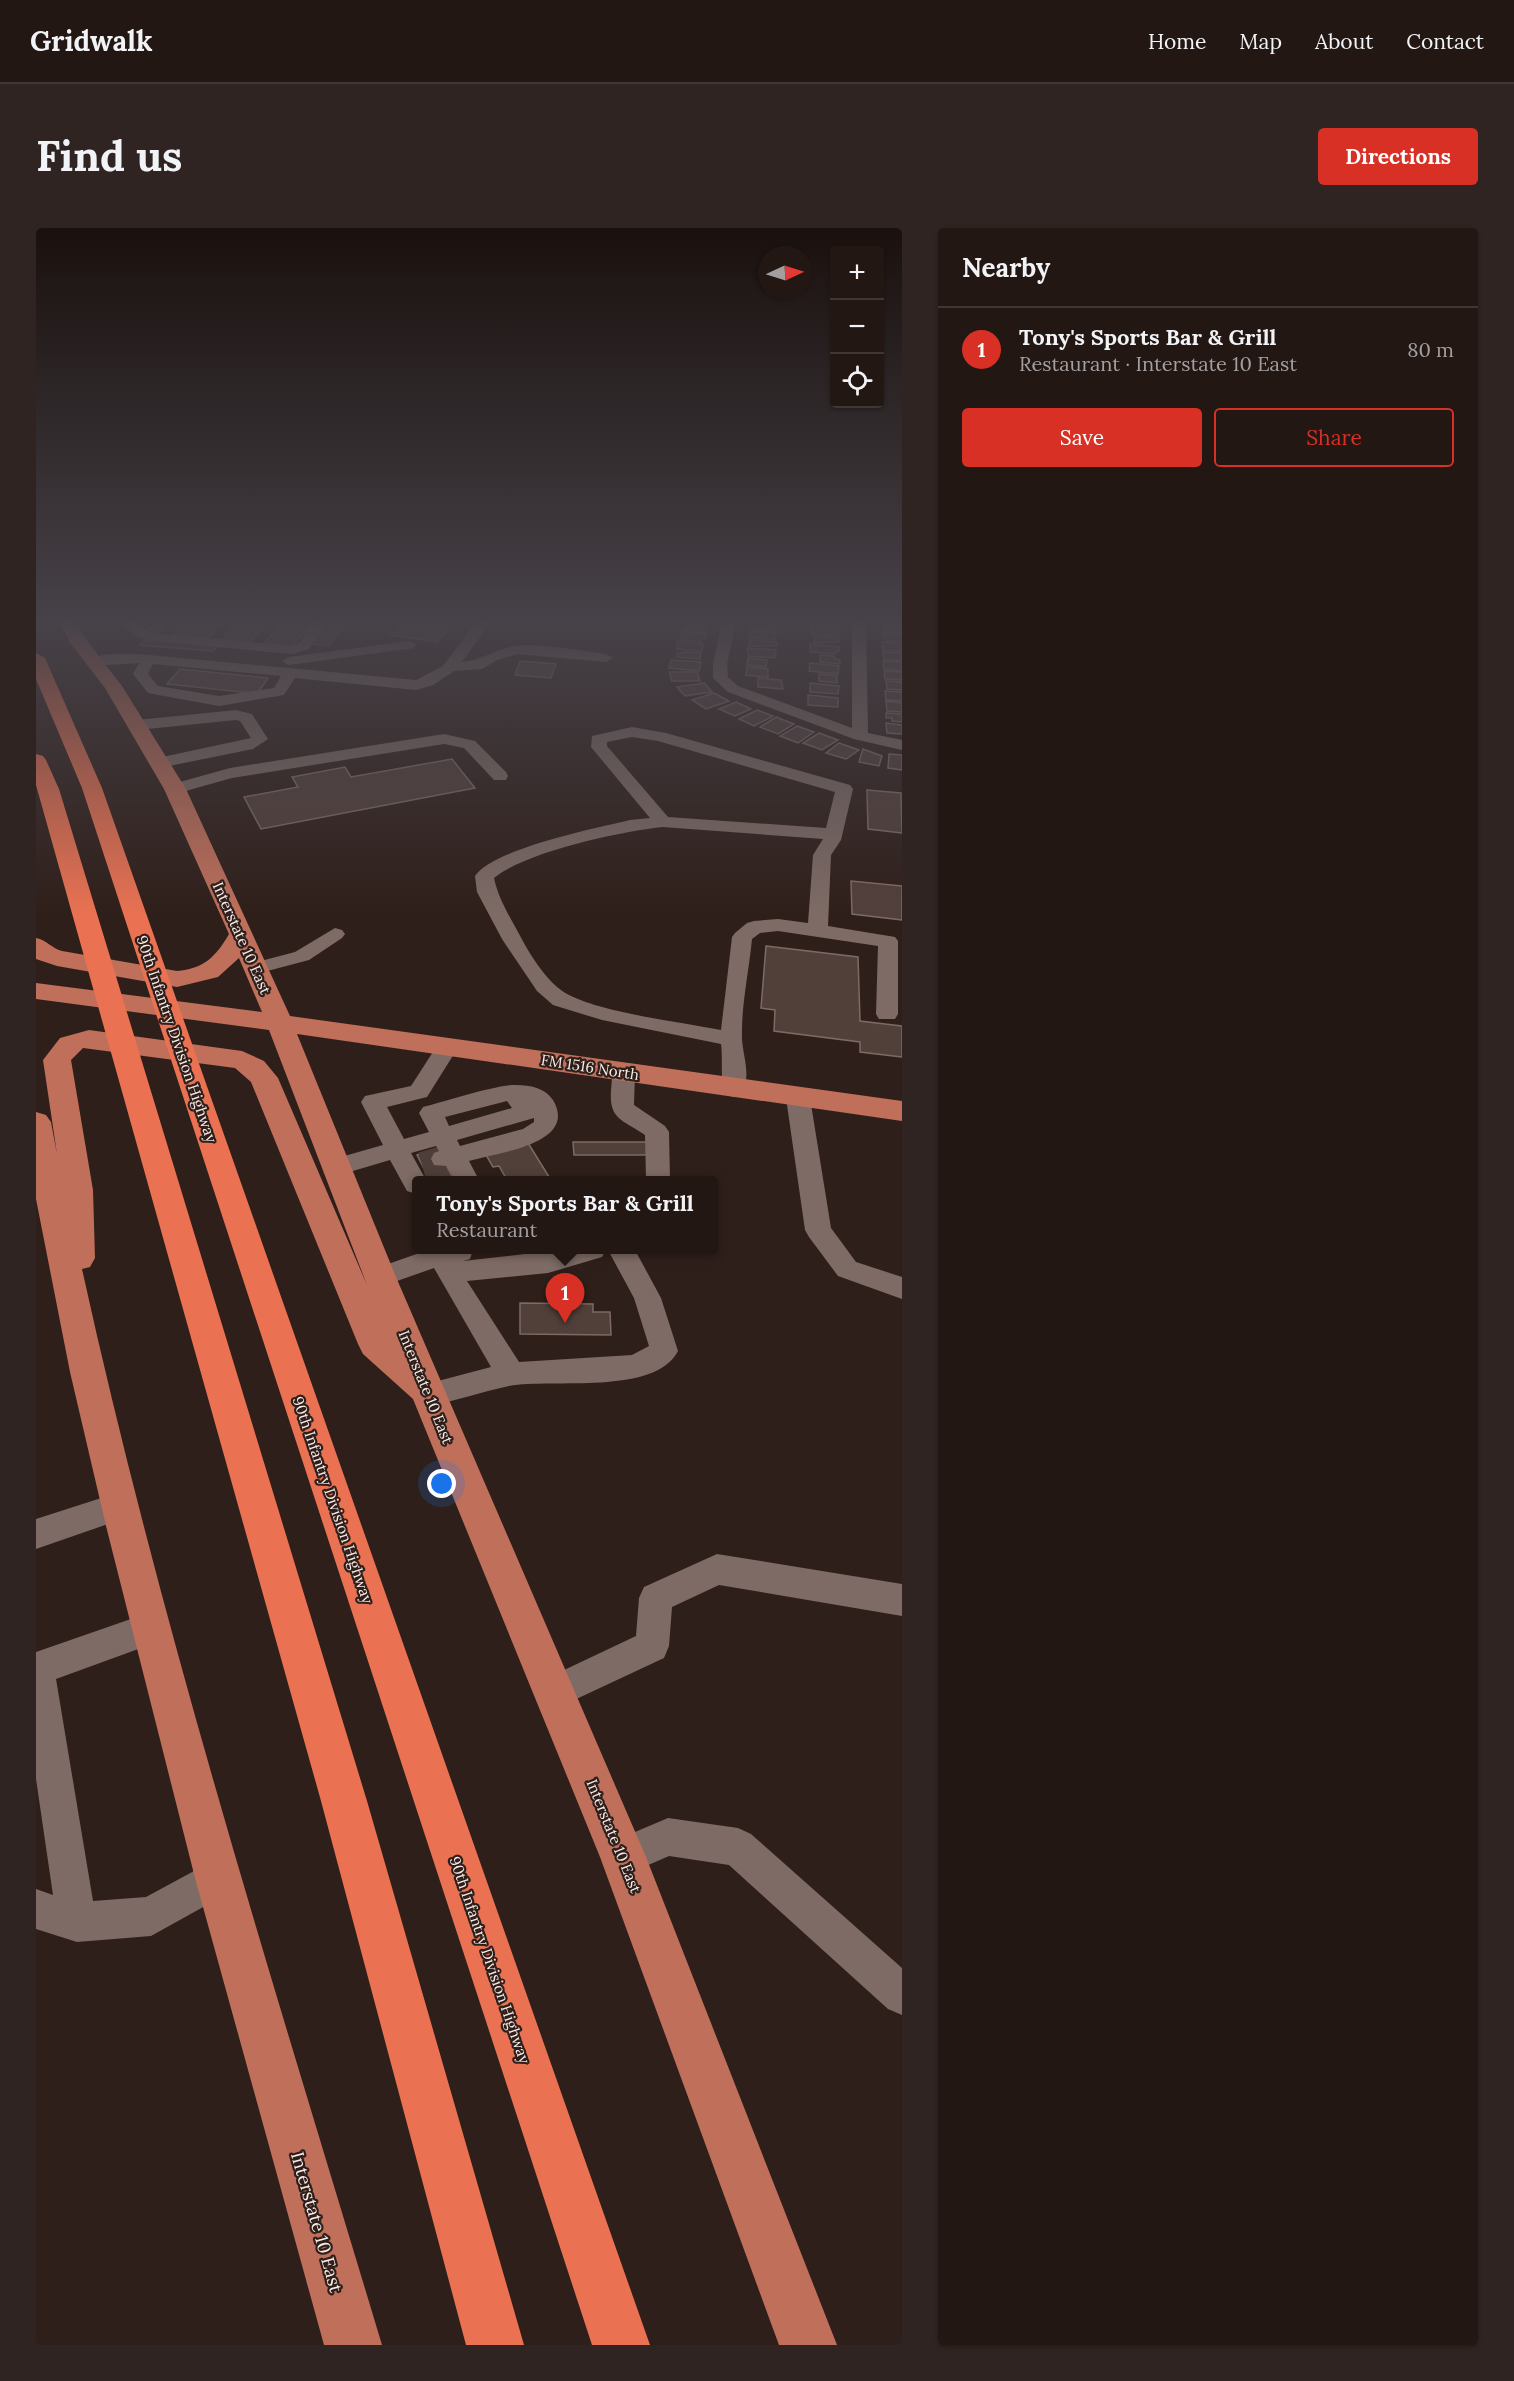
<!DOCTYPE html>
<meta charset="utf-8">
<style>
:root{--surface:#231714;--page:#2f2422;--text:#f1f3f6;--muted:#a39fa0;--line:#403634;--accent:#d93025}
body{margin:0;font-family:Lora,serif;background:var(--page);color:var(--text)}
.controls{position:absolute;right:18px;top:18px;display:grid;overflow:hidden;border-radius:6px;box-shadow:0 2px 4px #0004}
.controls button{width:54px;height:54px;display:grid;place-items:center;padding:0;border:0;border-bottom:2px solid var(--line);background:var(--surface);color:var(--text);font:30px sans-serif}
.compass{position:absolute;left:722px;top:18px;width:54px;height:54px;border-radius:50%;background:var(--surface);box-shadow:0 2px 4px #0004;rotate:86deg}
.you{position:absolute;left:406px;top:1256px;width:21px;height:21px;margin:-15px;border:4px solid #fff;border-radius:50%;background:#1a73e8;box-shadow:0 0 0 9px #1a73e833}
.badge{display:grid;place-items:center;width:39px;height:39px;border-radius:50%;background:var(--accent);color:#fff;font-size:20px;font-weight:700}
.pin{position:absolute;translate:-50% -50px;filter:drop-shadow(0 2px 3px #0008)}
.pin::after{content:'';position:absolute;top:32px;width:21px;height:18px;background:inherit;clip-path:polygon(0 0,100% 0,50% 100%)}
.popup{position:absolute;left:376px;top:948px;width:306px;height:78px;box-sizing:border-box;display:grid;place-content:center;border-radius:6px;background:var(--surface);filter:drop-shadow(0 2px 4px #0005);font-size:20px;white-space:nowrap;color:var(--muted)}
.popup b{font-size:22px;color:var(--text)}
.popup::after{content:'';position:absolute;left:50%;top:100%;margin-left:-12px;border:12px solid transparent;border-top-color:var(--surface)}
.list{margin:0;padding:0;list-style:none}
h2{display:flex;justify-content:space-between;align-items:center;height:78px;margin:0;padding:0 24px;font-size:26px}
h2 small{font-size:20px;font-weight:400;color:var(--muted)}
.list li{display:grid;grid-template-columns:39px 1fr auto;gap:18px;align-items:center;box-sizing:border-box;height:84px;padding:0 24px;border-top:2px solid var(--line)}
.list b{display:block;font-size:22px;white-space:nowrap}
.list p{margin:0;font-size:20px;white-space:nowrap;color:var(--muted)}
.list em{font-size:20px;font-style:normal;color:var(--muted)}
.actions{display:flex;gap:12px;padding:18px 24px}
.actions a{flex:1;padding:14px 0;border:2px solid var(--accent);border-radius:6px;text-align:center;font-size:21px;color:var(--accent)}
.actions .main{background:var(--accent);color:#fff}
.icon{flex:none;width:33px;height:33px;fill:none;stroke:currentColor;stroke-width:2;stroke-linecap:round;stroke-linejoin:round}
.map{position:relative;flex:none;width:866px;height:2117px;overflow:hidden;border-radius:6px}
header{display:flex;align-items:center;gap:36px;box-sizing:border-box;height:84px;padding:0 30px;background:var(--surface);border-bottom:2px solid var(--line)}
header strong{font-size:28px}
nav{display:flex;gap:33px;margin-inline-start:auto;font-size:21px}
.intro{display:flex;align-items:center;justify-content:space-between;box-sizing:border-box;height:144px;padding:0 36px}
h1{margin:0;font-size:42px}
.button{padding:15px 27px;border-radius:6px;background:var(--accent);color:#fff;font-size:21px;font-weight:700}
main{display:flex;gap:36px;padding:0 36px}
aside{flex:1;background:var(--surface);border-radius:6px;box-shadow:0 2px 4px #0004}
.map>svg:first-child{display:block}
.building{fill:#513f3a;stroke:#7e6a65;stroke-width:1.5}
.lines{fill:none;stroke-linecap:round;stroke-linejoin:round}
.minor-tunnel{stroke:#4d3e39;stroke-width:26;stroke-dasharray:26 13;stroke-linecap:butt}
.minor{fill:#7e6b65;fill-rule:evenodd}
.major{fill:#bf6f5a;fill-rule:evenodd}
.highway{fill:#ea7252;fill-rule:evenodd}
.labels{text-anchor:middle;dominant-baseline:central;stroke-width:4.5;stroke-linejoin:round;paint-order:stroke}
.street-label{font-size:15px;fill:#f8ece9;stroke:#2f1f1a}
.near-street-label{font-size:18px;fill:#f8ece9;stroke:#2f1f1a}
</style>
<header>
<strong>Gridwalk</strong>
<nav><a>Home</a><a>Map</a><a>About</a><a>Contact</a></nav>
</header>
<div class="intro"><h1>Find us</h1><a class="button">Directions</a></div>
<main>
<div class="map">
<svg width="866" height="2117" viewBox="0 0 866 2117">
<rect width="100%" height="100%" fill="#2f1f1a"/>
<g class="building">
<polygon points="123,392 136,392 122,406 109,405"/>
<polygon points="151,392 188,392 171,411 136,408"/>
<polygon points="203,392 232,392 214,414 186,412"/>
<polygon points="247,392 277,392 257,418 228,416"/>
<polygon points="293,392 312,392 293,418 275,416"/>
<polygon points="785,392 803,392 804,399 785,397"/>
<polygon points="845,392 866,392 866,397 845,395"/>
<polygon points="368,394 413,400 401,414 355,407"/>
<polygon points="715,394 739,396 737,402 714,400"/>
<polygon points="651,396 672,398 669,405 647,403"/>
<polygon points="846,396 866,398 866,405 848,404"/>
<polygon points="775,398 803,400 803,408 775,406"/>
<polygon points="714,402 740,404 739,412 713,409"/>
<polygon points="646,405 670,406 670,410 666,410 665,414 645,412"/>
<polygon points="846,406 866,407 866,414 850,413"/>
<polygon points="778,408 803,410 803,414 778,415"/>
<polygon points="124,412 182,418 177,423 104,417 107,413"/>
<polygon points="714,412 741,414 741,418 713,418"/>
<polygon points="642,414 667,416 666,423 641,421"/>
<polygon points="846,414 866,416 866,423 847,422"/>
<polygon points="774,416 803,419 803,423 800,423 800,426 774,424"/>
<polygon points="711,420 740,422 739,430 713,428"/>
<polygon points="648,424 665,425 664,431 640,429 641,426"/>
<polygon points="847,424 866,425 866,433 848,431"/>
<polygon points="784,427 798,428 798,431 804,432 804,436 784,434"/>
<polygon points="712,430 731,432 730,439 711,437"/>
<polygon points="635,432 665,434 663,443 633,440"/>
<polygon points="484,433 520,436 515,450 479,447"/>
<polygon points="847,433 866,434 866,443 848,441"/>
<polygon points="774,435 803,438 802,446 773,443"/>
<polygon points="711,439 732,441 732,449 710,447"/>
<polygon points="144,441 232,450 223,463 215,465 131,456"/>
<polygon points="848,443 866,444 866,452 849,451"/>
<polygon points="633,444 661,444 664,453 636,453"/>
<polygon points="783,446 801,448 801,455 783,453"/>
<polygon points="722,450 745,452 747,461 722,459"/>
<polygon points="850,453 866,454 866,462 851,461"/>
<polygon points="668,455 676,464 649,468 641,459"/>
<polygon points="774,455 803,458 802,466 774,464"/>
<polygon points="849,463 866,464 866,473 850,472"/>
<polygon points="678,465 693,473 670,481 656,472"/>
<polygon points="772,467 802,470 802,479 772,477"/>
<polygon points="850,473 866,475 866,484 851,483"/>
<polygon points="700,474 715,481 699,488 683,481"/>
<polygon points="721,482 737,488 718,498 703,491"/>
<polygon points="850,485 866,486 866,494 856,493 856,490 850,490"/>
<polygon points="740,489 758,496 742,506 724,499"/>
<polygon points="850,495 866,497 866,506 851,505"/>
<polygon points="761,498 778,504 762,515 744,508"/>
<polygon points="783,505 802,512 786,522 767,515"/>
<polygon points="803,515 823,522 810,531 790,525"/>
<polygon points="827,521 846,528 843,538 823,534"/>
<polygon points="853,526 866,527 866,542 852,540"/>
<polygon points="416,531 439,560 225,601 208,569 262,559 256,549 309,539 315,549"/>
<polygon points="831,562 865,565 866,605 832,601"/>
<polygon points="815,653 866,658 866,692 816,686"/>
<polygon points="730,718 822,729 824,793 866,798 866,829 824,824 824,814 738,803 739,782 725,780"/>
<polygon points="537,914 610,914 612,927 538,927"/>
<polygon points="492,915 515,952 471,952 463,938 457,939 450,927"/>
<polygon points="402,921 418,952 394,952 381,927"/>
<polygon points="484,1075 557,1076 557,1084 574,1084 575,1107 484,1106"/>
</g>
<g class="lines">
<polyline class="minor-tunnel" points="386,937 407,931"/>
<g class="minor">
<polygon points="83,392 98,392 110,403 117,405 256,418 263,415 278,392 292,392 273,421 257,426 117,413 100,409"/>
<path d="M 442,392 L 456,392 L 426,434 C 445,433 461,420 480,418 C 504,415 544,423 570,426 L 577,430 L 570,434 L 481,426 L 461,432 L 446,441 L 418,443 L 397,457 L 380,462 L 259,450 L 248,467 L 183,478 L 112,465 L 97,446 L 103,435 L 57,438 L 50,434 C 61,423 98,426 113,427 L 380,452 L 407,438 ZM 117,436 L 245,448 L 238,460 L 183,468 L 122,458 L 112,446 Z"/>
<polygon points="686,392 700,392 691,437 692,449 702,458 816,500 816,392 830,392 832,505 866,512 866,522 818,511 692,464 677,450 677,437"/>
<polygon points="373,413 378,414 380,417 378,420 253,437 246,433 253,429"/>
<polygon points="200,482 216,486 232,511 217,521 123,540 115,535 117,531 215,510 204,493 200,492 101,502 93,497 101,492"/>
<path d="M 596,499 L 630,505 L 814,557 L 817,561 L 805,612 L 795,627 L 792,698 L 859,709 L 862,713 L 862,786 L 859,791 L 843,791 L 840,786 L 842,718 L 742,703 L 724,705 L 716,711 C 713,743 705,778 706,811 C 707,829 716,849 705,866 L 697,869 L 689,866 C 684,859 687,828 685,816 L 566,792 L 517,777 L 501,763 L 466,711 L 441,664 L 439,648 C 457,621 560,600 594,592 L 614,590 L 555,519 L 556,508 ZM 596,509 L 622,513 L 799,564 L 790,600 L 632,589 L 571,518 L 571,514 ZM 627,599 L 787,611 L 777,627 L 772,695 L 742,691 L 718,693 L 711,695 L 699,705 L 696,709 L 685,802 C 644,794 568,785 533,767 C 511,756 493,725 482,704 C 472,686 462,669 458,650 C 489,624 586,603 627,599 Z"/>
<polygon points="408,506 439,513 470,544 472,548 470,552 458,552 428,520 408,516 196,550 139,566 130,561 133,557 194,540"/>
<polygon points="299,700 306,702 309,706 306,710 273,732 220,746 213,744 210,740 213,736 259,724"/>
<path d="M 412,811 L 420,813 L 423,818 L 391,869 L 351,879 L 368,911 L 393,904 L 383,885 L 387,879 C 407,874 462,856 480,857 C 494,857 509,860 517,872 C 543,916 460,925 433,933 L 443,952 L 419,952 L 411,938 L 398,937 L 395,931 L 398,925 L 403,923 L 400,918 L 375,925 L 390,952 L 380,952 L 380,966 L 371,963 L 354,932 L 300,948 L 291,945 L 288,939 L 291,933 L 347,917 L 325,874 L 329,868 L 375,858 L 404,813 ZM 471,873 L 476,880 L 413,898 L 409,889 ZM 498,890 L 498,894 L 487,901 L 424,918 L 421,912 Z"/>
<path d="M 588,837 L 596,839 L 599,844 L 598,877 L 629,898 L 633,904 L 634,952 L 610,952 L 609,907 C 586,891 573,892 575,862 C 576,854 575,846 580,839 Z"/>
<polygon points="762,862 770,864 774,870 795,1000 820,1034 866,1049 866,1071 802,1048 773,1009 769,1002 750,870 754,864"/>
<path d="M 392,1022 L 437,1022 L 434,1031 L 427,1033 L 524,1022 L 570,1022 L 566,1029 L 512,1045 L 431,1053 L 483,1134 L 596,1127 L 613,1118 L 598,1070 L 572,1022 L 599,1022 L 625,1070 L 642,1123 C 619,1168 516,1150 473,1158 C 446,1164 420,1172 393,1179 L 383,1176 L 378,1167 L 383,1158 L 455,1139 L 398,1040 L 344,1059 L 335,1056 L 331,1049 L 335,1042 Z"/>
<polygon points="84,1264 95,1268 100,1278 95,1288 0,1321 0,1291"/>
<polygon points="681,1326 866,1356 866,1388 683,1357 636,1379 633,1418 628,1430 519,1481 507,1476 502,1464 507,1452 600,1408 603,1370 608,1359"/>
<polygon points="115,1384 127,1388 132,1400 127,1412 20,1451 57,1673 110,1669 182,1630 196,1635 201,1649 196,1663 115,1708 41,1714 0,1701 0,1661 17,1667 0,1551 0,1424"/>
<polygon points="632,1590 702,1600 715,1606 866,1740 866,1787 852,1781 693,1637 633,1628 587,1648 573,1643 568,1629 573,1615"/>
</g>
<path class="major" d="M 22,392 L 38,392 L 52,414 L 86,458 L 150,561 L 254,788 L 866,873 L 866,893 L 261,806 L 360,1049 L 610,1629 L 801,2117 L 743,2117 L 564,1629 L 377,1171 L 327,1126 L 322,1116 L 215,854 L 199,840 L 47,820 L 35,832 L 57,962 L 59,1030 L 54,1039 L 46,1041 C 126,1405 239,1761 346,2117 L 288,2117 L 159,1650 L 70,1298 L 34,1144 L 0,971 L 0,884 L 10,887 L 15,894 L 21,926 L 7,832 L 24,810 L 53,802 L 206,823 L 228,833 L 242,850 L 331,1057 L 233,802 L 0,771 L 0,755 L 226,784 L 203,730 L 182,749 L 141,759 L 21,738 L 0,731 L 0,710 C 11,712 15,720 26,723 L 141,743 C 167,741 180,729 193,706 L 128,561 L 69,460 L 35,416 Z"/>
<g class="highway">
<polygon points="0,425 9,430 66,560 614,2117 556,2117 46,560 0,451"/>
<polygon points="0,526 7,528 10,532 23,561 331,1573 488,2117 430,2117 285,1573 0,557"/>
</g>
</g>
<linearGradient id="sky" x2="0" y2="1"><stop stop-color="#1a110e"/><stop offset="0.57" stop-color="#474249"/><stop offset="1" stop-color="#474249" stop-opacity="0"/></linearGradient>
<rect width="866" height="688" fill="url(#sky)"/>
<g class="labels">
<g class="street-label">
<text transform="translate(206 710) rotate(66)">Interstate 10 East</text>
<text transform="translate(141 811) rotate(71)">90th Infantry Division Highway</text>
<text transform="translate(554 839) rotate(9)">FM 1516 North</text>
<text transform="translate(390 1159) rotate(68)">Interstate 10 East</text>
<text transform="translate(297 1272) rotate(71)">90th Infantry Division Highway</text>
<text transform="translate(578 1608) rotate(68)">Interstate 10 East</text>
<text transform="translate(454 1732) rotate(71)">90th Infantry Division Highway</text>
</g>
<g class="near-street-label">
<text transform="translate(281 1994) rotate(74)">Interstate 10 East</text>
</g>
</g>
</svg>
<div class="controls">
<button>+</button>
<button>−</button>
<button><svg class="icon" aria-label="locate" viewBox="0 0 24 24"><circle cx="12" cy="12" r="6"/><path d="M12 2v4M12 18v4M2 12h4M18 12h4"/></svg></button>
</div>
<svg class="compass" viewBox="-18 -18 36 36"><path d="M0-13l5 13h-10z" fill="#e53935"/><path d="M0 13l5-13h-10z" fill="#a39fa0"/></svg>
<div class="you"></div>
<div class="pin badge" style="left:529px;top:1095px">1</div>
<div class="popup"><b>Tony's Sports Bar &amp; Grill</b>Restaurant</div>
</div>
<aside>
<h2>Nearby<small></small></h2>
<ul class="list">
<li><span class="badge">1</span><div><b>Tony's Sports Bar &amp; Grill</b><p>Restaurant · Interstate 10 East</p></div><em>80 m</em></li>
</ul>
<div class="actions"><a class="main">Save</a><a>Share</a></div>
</aside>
</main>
